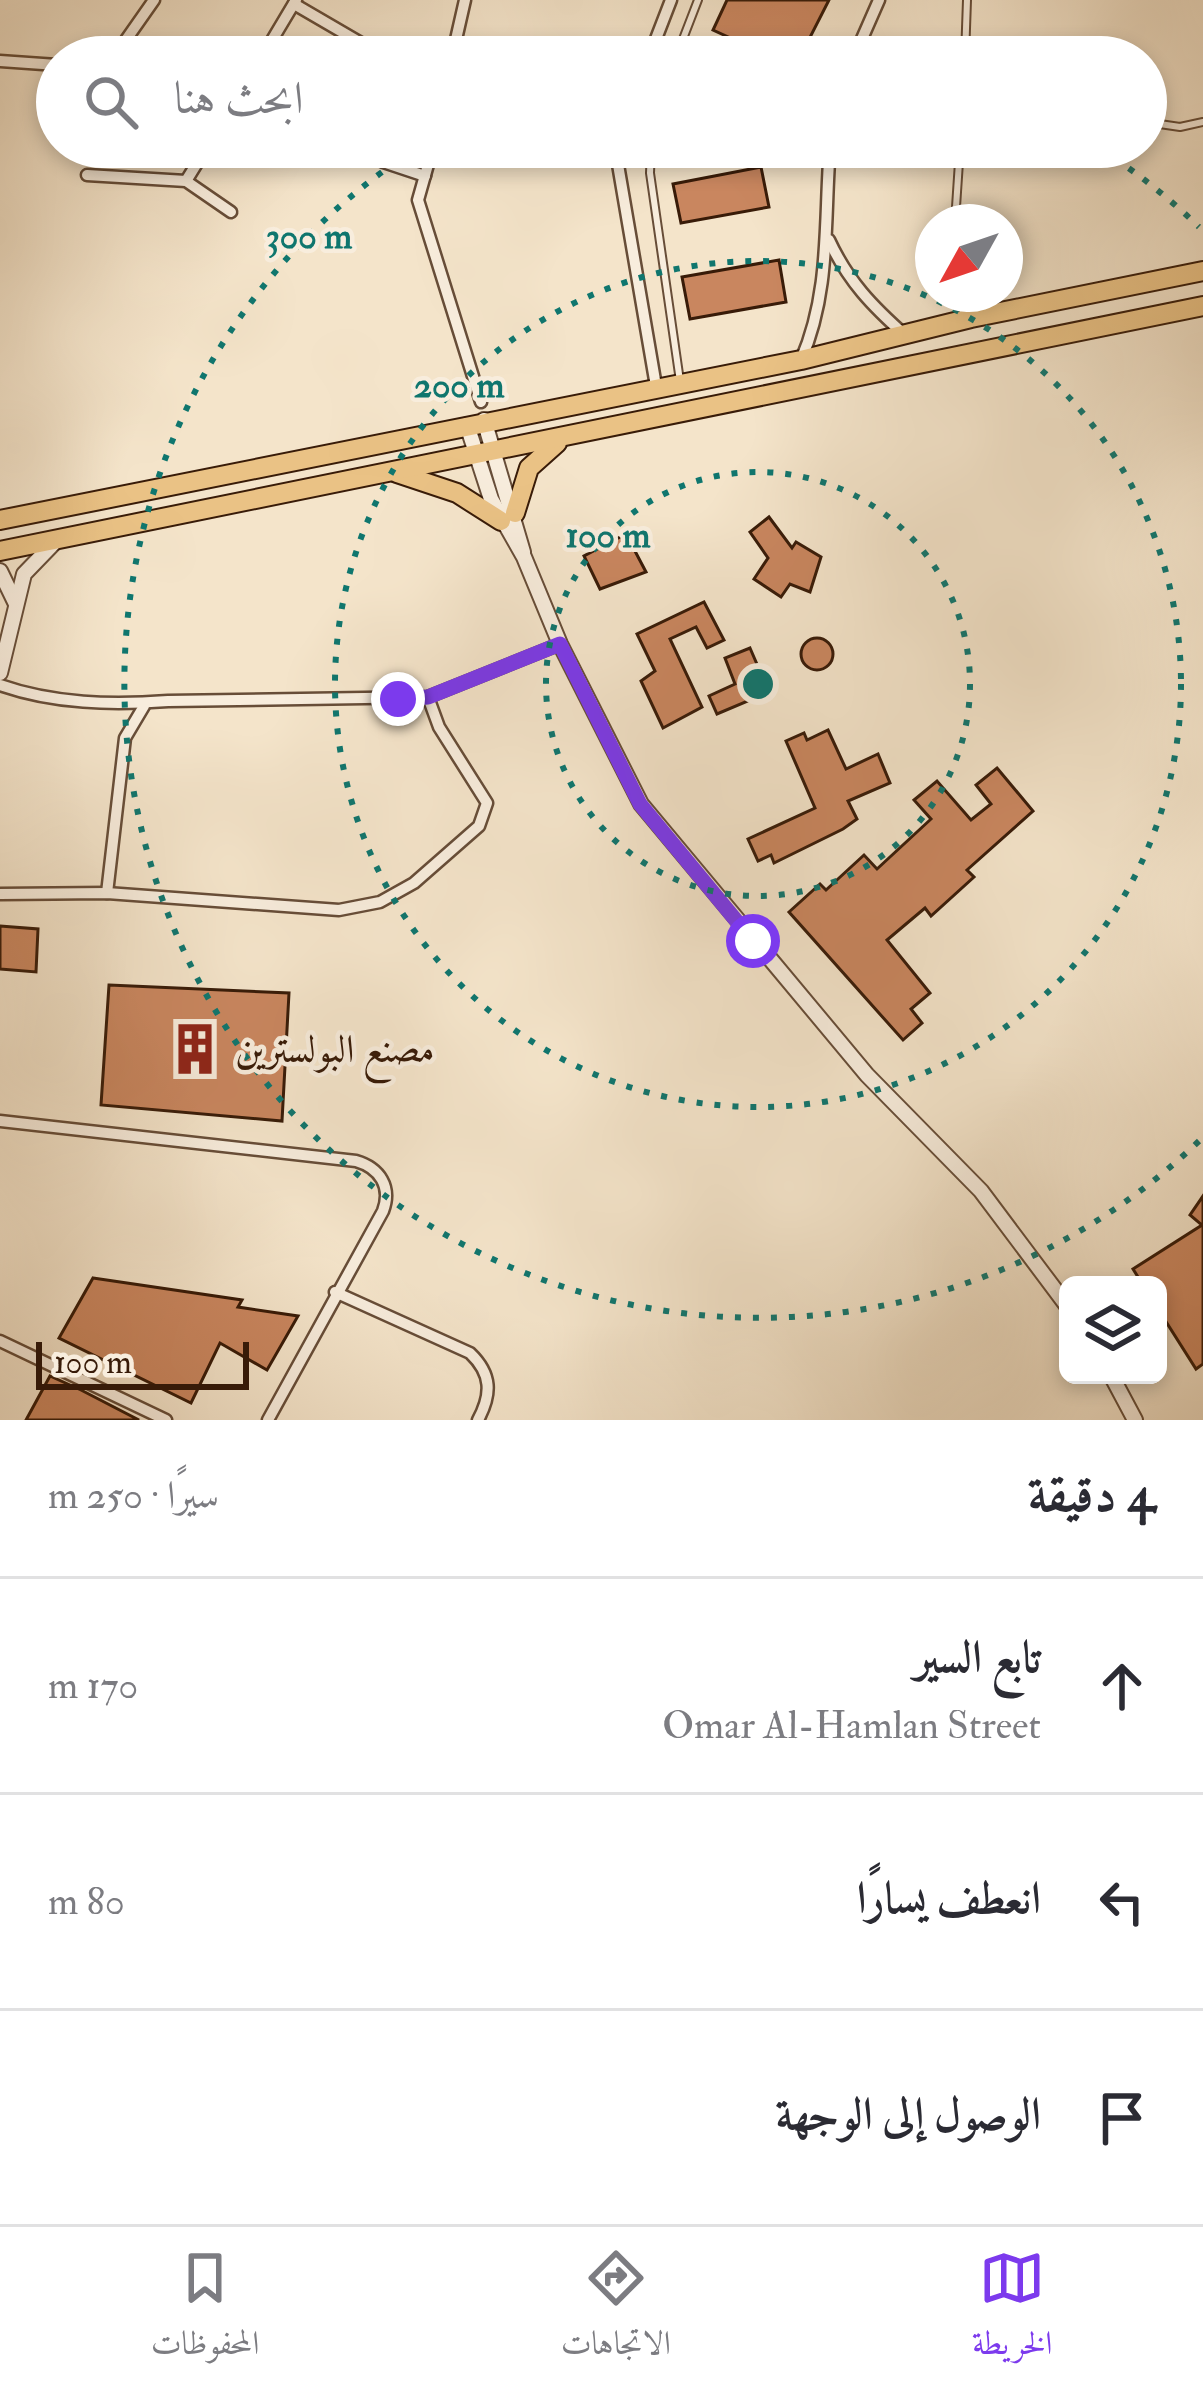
<!DOCTYPE html>
<html lang="ar">
<meta charset="utf-8">
<style>
:root{--surface:#fff;--page:#f2f2f3;--text:#2b2b33;--muted:#7c7c81;--line:#e1e1e2;--accent:#7c3aed}
body{margin:0;font-family:"IM FELL Double Pica",Amiri,serif;background:var(--page);color:var(--text);direction:rtl}
.controls{position:absolute;right:36px;bottom:36px;display:grid;overflow:hidden;border-radius:18px;box-shadow:0 6px 18px #0003}
.controls button{width:108px;height:108px;display:grid;place-items:center;padding:0;border:0;border-bottom:3px solid var(--line);background:var(--surface);color:var(--text);font:60px sans-serif}
.compass{position:absolute;left:915px;top:204px;width:108px;height:108px;border-radius:50%;background:var(--surface);box-shadow:0 6px 18px #0003;rotate:230deg}
.scale{position:absolute;left:36px;bottom:30px;width:213px;box-sizing:border-box;padding-left:12px;border:6px solid #381b08;border-top:0;font-size:33px;line-height:42px;white-space:nowrap;color:#381b08;-webkit-text-stroke:9px #f8eddd;paint-order:stroke}
.stop{position:absolute;width:36px;height:36px;margin:-27px;border:9px solid #7c3aed;border-radius:50%;background:#fff}
.stop.end{background:#7c3aed;border-color:#fff;box-shadow:0 3px 12px #0008}
.list{margin:0;padding:0;list-style:none}
h2{display:flex;justify-content:space-between;align-items:center;height:156px;margin:0;padding:0 48px;font-size:51px}
h2 small{font-size:39px;font-weight:400;color:var(--muted)}
.list li{display:grid;grid-template-columns:78px 1fr auto;gap:36px;align-items:center;box-sizing:border-box;height:216px;padding:0 48px;border-top:3px solid var(--line)}
.list b{display:block;font-size:45px;white-space:nowrap}
.list p{margin:0;font-size:39px;white-space:nowrap;color:var(--muted)}
.list em{font-size:39px;font-style:normal;color:var(--muted)}
.icon{flex:none;width:66px;height:66px;fill:none;stroke:currentColor;stroke-width:2;stroke-linecap:round;stroke-linejoin:round}
.map{position:relative;flex:none;width:1203px;height:1420px;overflow:hidden;direction:ltr}
.search{position:absolute;background:var(--surface);box-shadow:0 6px 18px #0003;left:36px;right:36px;top:36px;height:132px;display:flex;align-items:center;gap:30px;box-sizing:border-box;padding:0 42px;border-radius:66px;color:var(--muted);font-size:45px}
.sheet{height:804px;background:var(--surface)}
nav{display:flex;justify-content:space-around;align-items:center;box-sizing:border-box;height:168px;border-top:3px solid var(--line);background:var(--surface);font-size:33px;color:var(--muted)}
nav a{display:grid;justify-items:center;gap:6px}
nav .on{color:var(--accent)}
.map>svg:first-child{display:block}
.building{fill:#c9865f;stroke:#381b08;stroke-width:3}
.lines{fill:none;stroke-linecap:round;stroke-linejoin:round}
.service-casing{stroke:#674d38;stroke-width:10}
.minor-casing{stroke:#674d38;stroke-width:15}
.tertiary-casing{stroke:#674d38;stroke-width:18}
.primary-casing{stroke:#381b08;stroke-width:22}
.service{stroke:#f8eddd;stroke-width:6}
.minor{stroke:#f8eddd;stroke-width:10}
.tertiary{stroke:#f8eddd;stroke-width:14}
.primary{stroke:#eac285;stroke-width:18}
.route{stroke:#7c3aed;stroke-width:15}
.ring{fill:none;stroke:#0f766e;stroke-width:6;stroke-dasharray:6 12}
.labels{text-anchor:middle;dominant-baseline:central;stroke-width:9;stroke-linejoin:round;paint-order:stroke}
.poi-label{font-size:39px;fill:#381b08;stroke:#f8eddd;text-anchor:start}
.centre{fill:#0f766e;stroke:#f8eddd;stroke-width:6}
.ring-label{font-size:36px;text-anchor:middle;font-weight:bold;fill:#0f766e;stroke:#f8eddd;stroke-width:9;stroke-linejoin:round;paint-order:stroke}
</style>
<div class="map">
<svg width="1203" height="1420" viewBox="0 0 1203 1420">
<rect width="100%" height="100%" fill="#f4e4ca"/>
<filter id="stains"><feTurbulence type="fractalNoise" baseFrequency=".00167" numOctaves="4"/><feColorMatrix values="0 0 0 0 .2 0 0 0 0 .09 0 0 0 0 .02 0 0 0 .5 -.17"/></filter>
<radialGradient id="worn" r=".72"><stop offset=".6" stop-color="#630" stop-opacity="0"/><stop offset="1" stop-color="#630" stop-opacity=".3"/></radialGradient>
<g class="building">
<polygon points="727,0 829,0 800,57 772,57 713,30"/>
<polygon points="761,167 769,207 681,223 673,184"/>
<polygon points="779,260 786,302 690,319 682,277"/>
<polygon points="769,517 792,548 796,542 821,557 810,592 790,584 781,597 754,579 768,558 750,532"/>
<polygon points="626,534 646,572 600,589 584,556"/>
<polygon points="704,602 724,640 707,648 696,627 670,639 702,707 663,728 641,681 655,671 637,634"/>
<circle cx="817" cy="654" r="16"/>
<polygon points="750,648 769,692 717,714 709,696 735,684 725,658"/>
<polygon points="828,730 846,769 878,754 890,783 848,801 857,819 843,829 774,863 771,855 758,861 748,839 815,808 786,741 804,733 807,740"/>
<polygon points="997,768 1033,811 967,870 974,877 931,916 925,908 887,940 930,993 911,1009 922,1023 903,1040 789,912 820,884 826,890 864,855 877,869 931,819 914,800 937,781 971,820 991,804 976,785"/>
<polygon points="0,926 38,929 36,972 0,969"/>
<polygon points="109,985 289,993 282,1121 101,1105"/>
<polygon points="1203,1196 1203,1364 1196,1369 1158,1309 1158,1285 1143,1285 1133,1269 1202,1225 1190,1215"/>
<polygon points="93,1278 242,1300 238,1307 298,1316 267,1370 220,1343 191,1403 59,1338"/>
<polygon points="50,1376 81,1390 139,1420 26,1420"/>
</g>
<g class="lines">
<g class="service-casing">
<g id="service">
<polyline points="676,57 698,0"/>
<polyline points="965,57 967,0"/>
<polyline points="1146,122 1180,127 1203,122"/>
<polyline points="651,147 650,173 680,381"/>
<polyline points="955,222 960,147"/>
<polyline points="959,294 964,316"/>
</g>
</g>
<g class="minor-casing">
<g id="minor">
<polyline points="294,4 385,57"/>
<polyline points="114,57 154,0"/>
<polyline points="262,57 296,0"/>
<polyline points="452,57 465,0"/>
<polyline points="649,57 671,0"/>
<polyline points="854,57 879,0"/>
<polyline points="0,61 57,65"/>
<polyline points="370,147 383,162 425,176"/>
<polyline points="433,147 418,200 481,402"/>
<polyline points="615,147 656,386"/>
<polyline points="87,175 186,181 231,212"/>
<polyline points="186,181 207,147"/>
<path d="M 829,240 C 848,281 872,306 906,336"/>
<path d="M 801,360 C 831,291 824,220 830,147"/>
<path d="M 0,685 C 54,704 112,705 168,701 L 428,697 L 560,644"/>
<polyline points="107,893 125,738 144,706"/>
<polyline points="0,894 107,893 339,910 380,902 414,883 479,826 487,803 439,727 428,697"/>
<path d="M 0,1121 L 356,1161 C 380,1168 392,1187 383,1211 L 268,1420"/>
<path d="M 335,1292 L 470,1353 C 492,1374 492,1394 478,1420"/>
<polyline points="0,1341 166,1420"/>
</g>
</g>
<g class="tertiary-casing">
<g id="tertiary">
<polyline points="484,420 523,552"/>
<polyline points="467,425 491,499 524,557 560,644 641,804 867,1075 981,1191 1068,1307"/>
<polyline points="0,571 16,604"/>
<polyline points="0,673 24,574 53,544"/>
<polyline points="1111,1375 1135,1420"/>
</g>
</g>
<g class="primary-casing">
<g id="primary">
<polyline points="397,473 457,493 501,521"/>
<polyline points="515,513 529,468 557,443"/>
<polyline points="0,520 801,360 971,318 1203,271"/>
<polyline points="0,551 1203,306"/>
</g>
</g>
<use href="#service" class="service"/>
<use href="#minor" class="minor"/>
<use href="#tertiary" class="tertiary"/>
<use href="#primary" class="primary"/>
</g>
<g class="lines">
<polyline class="route" points="398,699 428,697 560,644 640,804 753,941"/>
</g>
<g class="ring">
<circle cx="758" cy="684" r="212"/>
<circle cx="758" cy="684" r="423"/>
<path d="M1199 1141A635 635 0 1 1 417 148M659 57A635 635 0 0 1 857 57M1099 148A635 635 0 0 1 1199 227"/>
</g>
<defs>
<g id="building-bare" transform="scale(4.14)"><path d="M-4-6H4V6H1V3H-1V6H-4ZM-2.5-4.3h1.7v1.8h-1.7ZM.8-4.3h1.7v1.8H.8ZM-2.5-1h1.7V.8h-1.7ZM.8-1h1.7V.8H.8Z" fill="#8f2418" stroke="#f8eddd" stroke-width="2.5" paint-order="stroke"/></g>
</defs>
<g fill-rule="evenodd">
<use href="#building-bare" x="195" y="1049"/>
</g>
<g class="labels">
<g class="poi-label">
<text x="235" y="1049">مصنع البولسترين</text>
</g>
</g>
<circle cx="758" cy="684" r="18" class="centre"/>
<g class="ring-label">
<text x="309" y="248">300 m</text>
<text x="459" y="397">200 m</text>
<text x="608" y="547">100 m</text>
</g>
<rect width="100%" height="100%" filter="url(#stains)"/>
<rect width="100%" height="100%" fill="url(#worn)"/>
</svg>
<div class="controls">
<button><svg class="icon" aria-label="layers" viewBox="0 0 24 24"><path d="M12 4l9 5-9 5-9-5zM3 14l9 5 9-5"/></svg></button>
</div>
<svg class="compass" viewBox="-18 -18 36 36"><path d="M0-13l5 13h-10z" fill="#e53935"/><path d="M0 13l5-13h-10z" fill="#7c7c81"/></svg>
<div class="scale">100 m</div>
<div class="stop" style="left:753px;top:941px"></div>
<div class="stop end" style="left:398px;top:699px"></div>
<div class="search"><svg class="icon" aria-label="search" viewBox="0 0 24 24"><circle cx="10" cy="10" r="6"/><path d="M15 15l6 6"/></svg>ابحث هنا</div>
</div>
<section class="sheet">
<h2>4 دقيقة<small>سيرًا · 250 m</small></h2>
<ul class="list">
<li><svg class="icon" aria-label="ahead" viewBox="0 0 24 24"><path d="M12 20V5M6 11l6-6 6 6"/></svg><div><b>تابع السير</b><p>Omar Al-Hamlan Street</p></div><em>170 m</em></li>
<li><svg class="icon" aria-label="left" viewBox="0 0 24 24"><path d="M17 20v-9H6M10 6l-5 5 5 5"/></svg><div><b>انعطف يسارًا</b></div><em>80 m</em></li>
<li><svg class="icon" aria-label="arrive" viewBox="0 0 24 24"><path d="M6 21V4h12l-3 4 3 4H6"/></svg><div><b>الوصول إلى الوجهة</b></div></li>
</ul>
</section>
<nav>
<a class="on"><svg class="icon" aria-label="map" viewBox="0 0 24 24"><path d="M3 6l6-2 6 2 6-2v14l-6 2-6-2-6 2zM9 4v14M15 6v14"/></svg>الخريطة</a>
<a><svg class="icon" aria-label="directions" viewBox="0 0 24 24"><path d="M12 3l9 9-9 9-9-9zM9 14v-3h6M13 9l2 2-2 2"/></svg>الاتجاهات</a>
<a><svg class="icon" aria-label="saved" viewBox="0 0 24 24"><path d="M7 4h10v16l-5-4-5 4z"/></svg>المحفوظات</a>
</nav>
